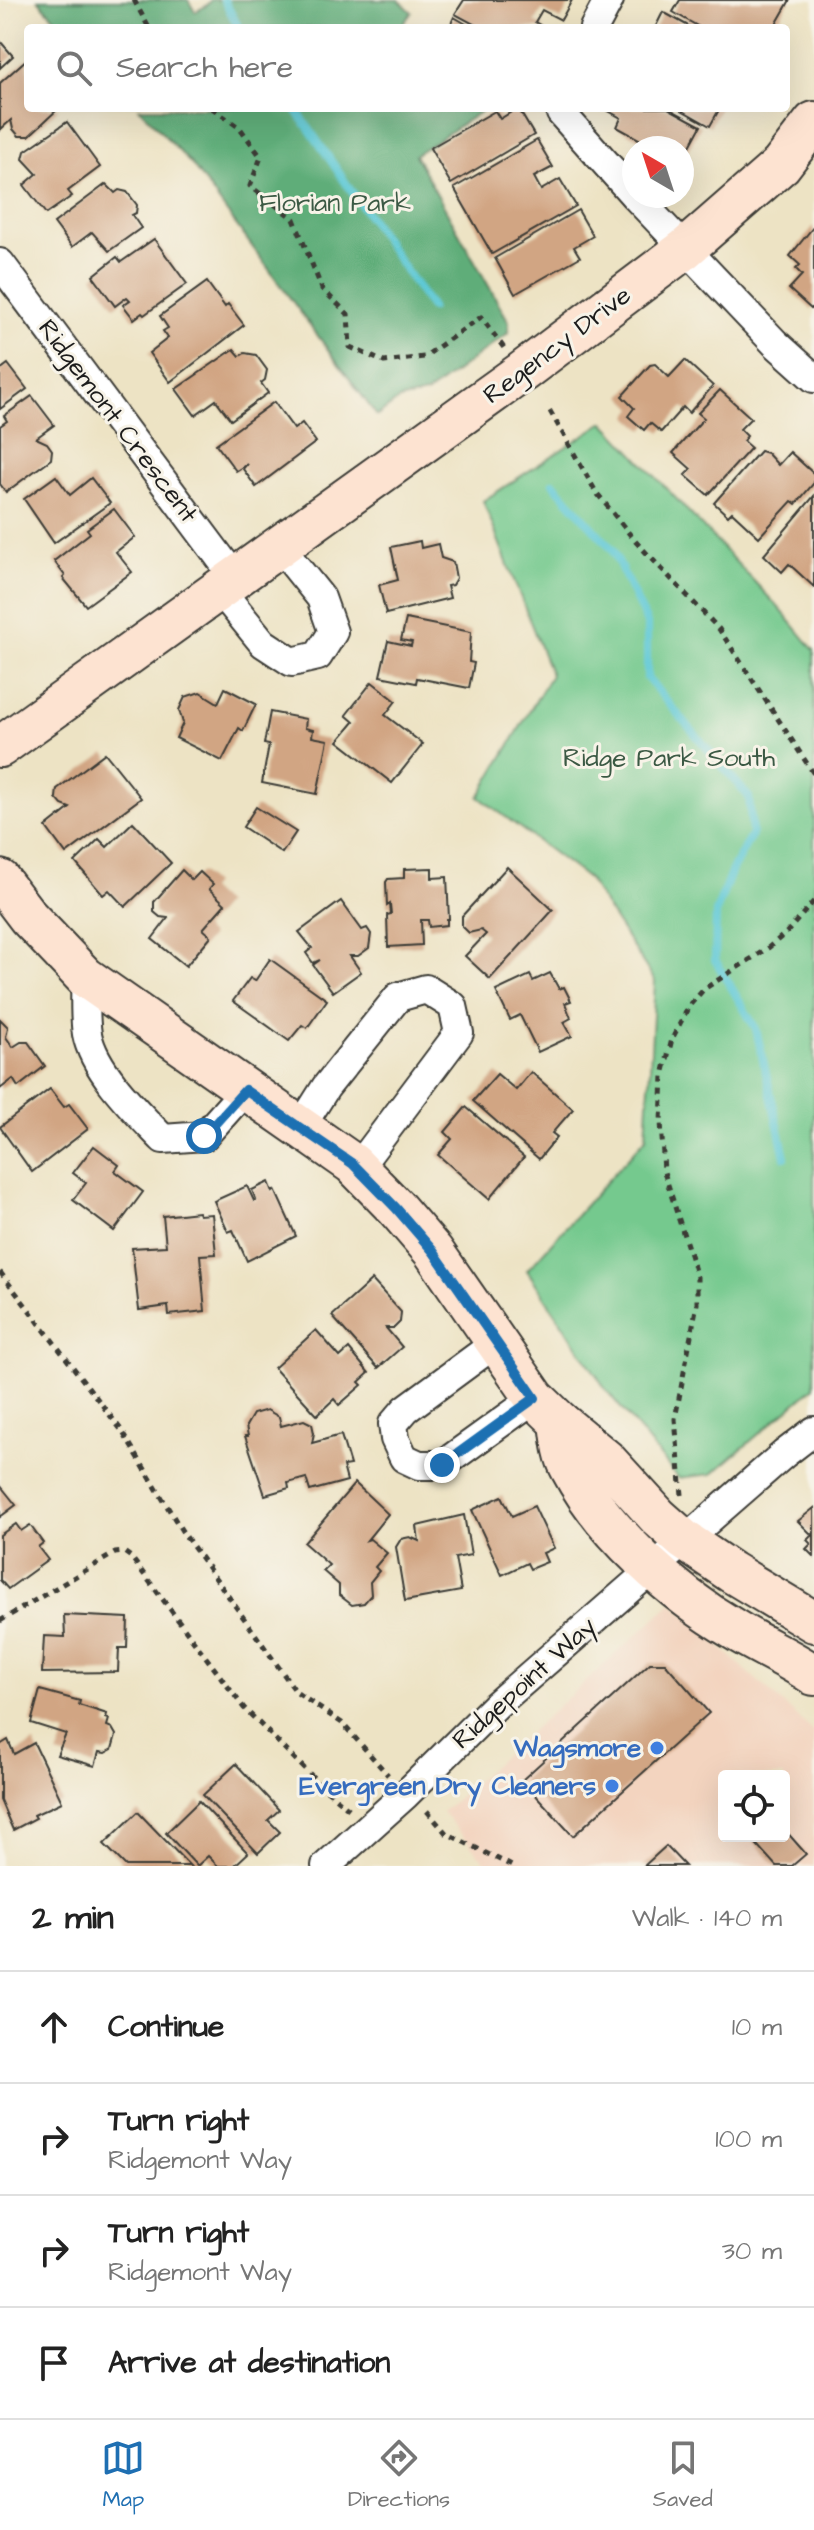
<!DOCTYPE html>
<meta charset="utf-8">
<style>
:root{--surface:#fff;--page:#f6f6f6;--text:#222;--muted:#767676;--line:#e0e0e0;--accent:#1f6fb2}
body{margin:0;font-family:"Architects Daughter",sans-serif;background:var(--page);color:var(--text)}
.controls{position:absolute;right:24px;bottom:24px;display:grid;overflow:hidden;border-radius:8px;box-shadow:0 8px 32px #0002}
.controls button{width:72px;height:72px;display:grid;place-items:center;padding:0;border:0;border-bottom:2px solid var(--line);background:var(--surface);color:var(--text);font:40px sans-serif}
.compass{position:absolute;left:622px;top:136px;width:72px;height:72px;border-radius:50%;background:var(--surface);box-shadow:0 8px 32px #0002;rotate:321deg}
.stop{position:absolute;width:24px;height:24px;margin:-18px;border:6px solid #1f6fb2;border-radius:50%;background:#fff}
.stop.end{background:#1f6fb2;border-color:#fff;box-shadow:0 2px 8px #0008}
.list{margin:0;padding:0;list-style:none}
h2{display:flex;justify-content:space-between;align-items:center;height:104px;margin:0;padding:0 32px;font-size:34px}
h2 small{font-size:26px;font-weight:400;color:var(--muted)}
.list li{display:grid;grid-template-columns:52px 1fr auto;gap:24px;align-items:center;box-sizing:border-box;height:112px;padding:0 32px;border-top:2px solid var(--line)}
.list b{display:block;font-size:30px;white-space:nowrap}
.list p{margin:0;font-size:26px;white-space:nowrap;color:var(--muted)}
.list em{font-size:26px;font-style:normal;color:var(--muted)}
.icon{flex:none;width:44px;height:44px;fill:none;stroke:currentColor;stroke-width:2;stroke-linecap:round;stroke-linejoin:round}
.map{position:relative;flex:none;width:814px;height:1866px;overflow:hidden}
.search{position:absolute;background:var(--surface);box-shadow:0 8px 32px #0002;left:24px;right:24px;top:24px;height:88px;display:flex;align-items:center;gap:20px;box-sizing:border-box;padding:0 28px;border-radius:8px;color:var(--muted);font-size:30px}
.sheet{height:552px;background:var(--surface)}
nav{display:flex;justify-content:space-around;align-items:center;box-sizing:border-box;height:112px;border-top:2px solid var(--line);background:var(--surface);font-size:22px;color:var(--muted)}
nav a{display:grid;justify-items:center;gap:4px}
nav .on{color:var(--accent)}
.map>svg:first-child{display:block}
.built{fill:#f3d4bf;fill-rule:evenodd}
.green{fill:#74c98e;stroke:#487255;stroke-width:2}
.forest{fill:#5fad79;stroke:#3e644a;stroke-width:2}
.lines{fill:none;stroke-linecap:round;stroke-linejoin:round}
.stream{stroke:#5cc8d5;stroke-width:8}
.building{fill:#d1a583}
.street-casing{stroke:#3b3a35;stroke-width:32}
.secondary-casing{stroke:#3b3a35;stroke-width:44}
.path{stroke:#3b3a35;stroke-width:5;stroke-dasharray:6 6;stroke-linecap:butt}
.street{stroke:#fff;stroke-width:28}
.secondary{stroke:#fde3d1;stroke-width:40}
.route{stroke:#1f6fb2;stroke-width:10}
.shop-dot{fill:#3f7fe0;stroke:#f7f3e8;stroke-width:3}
.labels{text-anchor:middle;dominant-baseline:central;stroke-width:6;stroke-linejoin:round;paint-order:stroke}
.park-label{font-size:26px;fill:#3b5944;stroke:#f7f3e8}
.street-label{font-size:26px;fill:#1c1c1c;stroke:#f7f3e8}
.shop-label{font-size:26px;font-weight:bold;fill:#366cbe;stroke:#f7f3e8;text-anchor:end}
</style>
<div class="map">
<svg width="814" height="1866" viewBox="0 0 814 1866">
<rect width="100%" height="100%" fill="#f7f3e8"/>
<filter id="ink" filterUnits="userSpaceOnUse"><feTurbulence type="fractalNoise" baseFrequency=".0125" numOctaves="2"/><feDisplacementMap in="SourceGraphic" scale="16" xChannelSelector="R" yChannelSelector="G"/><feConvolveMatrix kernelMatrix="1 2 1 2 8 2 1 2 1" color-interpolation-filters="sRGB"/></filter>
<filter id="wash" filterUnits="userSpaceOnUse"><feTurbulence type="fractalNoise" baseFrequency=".006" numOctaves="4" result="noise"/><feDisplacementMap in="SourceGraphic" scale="32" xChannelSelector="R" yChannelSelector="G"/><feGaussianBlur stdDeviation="1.8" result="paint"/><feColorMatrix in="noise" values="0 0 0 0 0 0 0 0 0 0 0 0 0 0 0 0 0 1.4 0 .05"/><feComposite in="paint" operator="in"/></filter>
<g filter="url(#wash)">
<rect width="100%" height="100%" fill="#ede3c4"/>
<path class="built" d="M 672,1603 L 814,1732 L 814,1866 L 489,1866 L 442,1812 ZM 724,1776 L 784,1776 L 784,1836 L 724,1836 Z"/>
<polygon class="green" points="604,422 781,610 814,650 814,1387 712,1474 678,1478 607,1391 527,1270 646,1138 655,981 588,879 479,797 551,675 483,501"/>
<g class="forest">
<polygon points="38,0 188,0 195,12 207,5 211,0 399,0 412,12 400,28 64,28"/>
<polygon points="139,108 486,108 415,155 509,322 508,333 426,394 399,400 377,416 192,165"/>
</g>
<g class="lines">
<g class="stream">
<polyline points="224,0 239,28"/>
<polyline points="295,108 431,308"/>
<polyline points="553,483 612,549 647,623 647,678 749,797 752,834 732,870 716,912 715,960 756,1029 785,1157"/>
</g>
</g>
<g id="blocks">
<g class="building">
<polygon points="464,0 572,0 561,20 542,10 535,22 545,28 481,28 455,14"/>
<polygon points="680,0 790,0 774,28 701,28 673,12"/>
<polygon points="663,12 692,28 655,28"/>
<polygon points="454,17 473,28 449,28"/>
<polygon points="0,41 13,56 0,68"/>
<polygon points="28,58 28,108 59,108 29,136 19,136 13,129 11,120 0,130 0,83"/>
<polygon points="518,108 534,135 451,184 430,148 495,111 500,119"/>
<polygon points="603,108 668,108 701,126 682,161 682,148 655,148 617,127 621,118"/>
<polygon points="678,108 720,108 710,126"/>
<polygon points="67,122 100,167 68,191 72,196 46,214 24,185 37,174 23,159 25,151"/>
<polygon points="537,140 553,167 534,177 541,190 560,179 576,206 492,254 454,188"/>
<polygon points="106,184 115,193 119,190 127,192 137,205 136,213 132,215 141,228 109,251 92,232 72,247 54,223"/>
<polygon points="578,210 593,236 574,247 580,257 515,294 495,258"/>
<polygon points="814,226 814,306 811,309 789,289 802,275 796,269 800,265 790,256"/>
<polygon points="154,239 187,284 144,315 142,313 134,319 123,305 130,300 127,297 115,306 93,276 117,257 121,262"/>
<polygon points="207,282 225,307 228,304 244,325 170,382 149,353 168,338 163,331 168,328 160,316"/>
<polygon points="234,349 240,356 245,353 256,355 267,370 265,380 261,383 268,393 231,420 216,400 195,415 176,389"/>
<polygon points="685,360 713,386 689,413 683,407 661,432 650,423 644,430 628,416 634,408 622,396 650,365 655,364 669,377"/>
<polygon points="8,364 27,389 0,409 0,370"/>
<polygon points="720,390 751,418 740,429 747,436 743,441 751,448 708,495 685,475 691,469 673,453 704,418 698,413"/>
<polygon points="32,396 54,425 36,438 47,443 52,450 51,459 6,492 0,484 0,426 7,421 4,416"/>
<polygon points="274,402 294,429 302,423 316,442 256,487 243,469 247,464 236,471 216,444"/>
<polygon points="760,451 767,453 778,465 790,452 814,474 814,483 796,504 792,501 759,537 732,512 728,516 714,503"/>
<polygon points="56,476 70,495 91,478 110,503 54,543 24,499"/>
<polygon points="814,496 814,587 789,564 782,572 764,555"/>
<polygon points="114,509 135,537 116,552 132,572 86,606 63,578 65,576 54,561 90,533 87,529"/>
<polygon points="420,541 421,548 438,544 441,558 453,562 456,578 452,585 447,586 450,598 386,614 379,585 398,580 391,547"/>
<polygon points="406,619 471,632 469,662 474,663 469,688 417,678 416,683 380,676 388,641 411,646 412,642 401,640"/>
<polygon points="372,682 396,701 385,715 423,744 392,783 338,741 354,722 346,715"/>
<polygon points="225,688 256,704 243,731 239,728 222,761 176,738 183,723 179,710 185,697 200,692 218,703"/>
<polygon points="270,712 306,719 305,728 313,730 312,737 328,740 317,794 262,783 269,745 264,744"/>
<polygon points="105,753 141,798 66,854 46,827 70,808 62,805 56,798 57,789"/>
<polygon points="256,807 296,832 282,853 243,827"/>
<polygon points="133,822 171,863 125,907 109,890 103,895 75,862 99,839 107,847"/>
<polygon points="507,867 553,910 490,979 465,956 486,934 481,930 469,933 462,926 462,916"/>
<polygon points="432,868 432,878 447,877 449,919 447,919 447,925 429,927 428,920 421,920 422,945 388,947 387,915 391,914 390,904 387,906 386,882 388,879 404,878 404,869"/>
<polygon points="182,870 192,880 200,872 213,884 209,889 225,904 203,929 211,936 186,966 152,939 168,918 160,917 154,912 154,902"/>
<polygon points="341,901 362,930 367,928 371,934 369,948 358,956 350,956 361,972 333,992 313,965 320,960 313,963 306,953 312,948 299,932"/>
<polygon points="270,959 327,1000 307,1028 302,1025 289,1041 233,1001 250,978 255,981"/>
<polygon points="550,973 559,989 564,987 571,1001 565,1003 571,1018 564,1022 572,1036 538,1052 520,1015 510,1020 496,991 530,975 533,981"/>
<polygon points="0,1019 8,1027 6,1037 13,1047 21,1042 28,1042 45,1066 18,1087 13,1079 0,1089"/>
<polygon points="531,1072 573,1109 552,1133 557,1137 539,1159 473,1101 497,1074 516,1090"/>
<polygon points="50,1089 64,1107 69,1104 88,1129 32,1172 0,1127"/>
<polygon points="466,1107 524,1157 489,1199 438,1155 452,1139 445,1132"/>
<polygon points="94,1146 119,1165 115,1171 143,1192 114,1231 73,1200 86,1183 73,1173"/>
<polygon points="269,1182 273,1192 275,1190 296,1236 247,1261 233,1230 228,1232 214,1201 247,1186 254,1201 256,1200 252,1190"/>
<polygon points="198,1212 199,1215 212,1214 216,1254 200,1255 205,1311 169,1315 168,1306 139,1310 132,1248 166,1246 163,1216"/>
<polygon points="372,1280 401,1312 400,1322 394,1328 386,1328 402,1347 378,1368 332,1316"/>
<polygon points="316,1330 340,1357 349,1349 369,1373 359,1382 362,1385 339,1405 334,1399 317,1415 274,1368"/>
<polygon points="267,1410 279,1417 281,1426 304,1420 312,1424 314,1433 312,1443 341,1435 350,1465 343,1466 347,1481 310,1491 306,1478 288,1483 289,1488 265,1495 245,1436 248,1436 246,1426 253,1414"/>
<polygon points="355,1483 388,1514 367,1540 370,1539 387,1553 375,1567 379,1571 370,1582 371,1595 364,1603 352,1605 339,1595 339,1585 323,1571 329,1565 304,1543"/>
<polygon points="0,1485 16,1505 0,1517"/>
<polygon points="502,1496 512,1516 534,1506 554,1548 543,1553 547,1562 530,1569 527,1563 502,1575 472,1510"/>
<polygon points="814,1508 814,1557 806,1549 811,1544 807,1540 812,1535 798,1521"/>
<polygon points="464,1515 471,1555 455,1558 461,1591 405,1601 396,1547 401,1539 410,1537 419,1541 417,1526"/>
<polygon points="16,1524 21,1531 30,1525 43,1543 38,1547 48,1560 8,1589 0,1580 0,1535"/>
<polygon points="64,1615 128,1618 127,1648 119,1648 118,1672 42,1673 44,1636 65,1637"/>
<polygon points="650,1663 665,1663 709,1713 573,1836 522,1780"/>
<polygon points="40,1690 80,1701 79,1705 107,1714 106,1718 109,1719 107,1726 112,1728 116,1735 112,1749 105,1753 99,1752 95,1766 57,1755 66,1734 31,1723"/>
<polygon points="8,1740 14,1754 34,1743 62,1802 34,1815 36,1818 13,1830 0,1800 0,1745"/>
<polygon points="236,1764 279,1810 268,1820 280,1832 258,1853 203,1795"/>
<polygon points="199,1801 248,1853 234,1866 218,1866 208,1856 197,1866 166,1833"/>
<polygon points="138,1812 190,1866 126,1866 104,1844"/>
<polygon points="784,1829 806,1854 792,1866 776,1866 749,1836 784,1836"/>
<polygon points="666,1846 685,1866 644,1866"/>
</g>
</g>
</g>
<g filter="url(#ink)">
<use href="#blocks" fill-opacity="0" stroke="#3b3a35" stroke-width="2"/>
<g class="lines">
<g class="street-casing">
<g id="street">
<polyline points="594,28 609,0"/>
<polyline points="562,108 561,113 634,195"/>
<polyline points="635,196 775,343 814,378"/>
<polyline points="0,263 236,579"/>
<polyline points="220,590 263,643 292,662 318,656 333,632 321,598 280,547"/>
<path d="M 85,977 C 86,995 84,1016 87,1034 C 94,1071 137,1112 163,1139 L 204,1136 L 245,1090"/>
<polyline points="300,1128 326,1087 398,997 426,989 453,1006 459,1033 357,1169"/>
<polyline points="497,1342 406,1409 393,1424 395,1439 404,1458 419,1465 442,1465 535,1398"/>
<polyline points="326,1866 405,1795 496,1705 784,1454 814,1431"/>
</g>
</g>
<g class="secondary-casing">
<g id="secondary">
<polyline points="0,747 522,372 685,249 781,165 814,122"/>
<polyline points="0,880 28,917 85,977 353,1164 396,1208 433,1251 535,1398 560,1422 606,1460 658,1517 684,1540 731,1572 814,1622"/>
<path d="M 560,1422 C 562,1438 563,1455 571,1469 C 604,1532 674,1594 735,1630 C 761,1646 789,1658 814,1675"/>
</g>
</g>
<g class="path">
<polyline points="134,0 149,28"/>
<polyline points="212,108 240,128 261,157 250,186 294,219 322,289 348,314 350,347 384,362 424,357 481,317 504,348"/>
<polyline points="550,411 596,492 636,542 719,629 814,774"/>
<polyline points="0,1272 122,1431 182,1531 297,1693 342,1723 388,1775"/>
<polyline points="682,1495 675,1419 697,1304 697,1277 664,1172 661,1121 663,1075 672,1039 689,1006 704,989 768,948 787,932 814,901"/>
<polyline points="0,1621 115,1553 124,1552 131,1557 244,1708 322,1786 349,1809"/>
<polyline points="427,1811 446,1833 512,1866"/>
</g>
<use href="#street" class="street"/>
<use href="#secondary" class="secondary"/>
</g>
</g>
<g class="lines" filter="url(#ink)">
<polyline class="route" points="204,1136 245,1090 353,1164 396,1208 433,1251 535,1398 442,1465"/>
</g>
<g class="shop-dot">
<circle cx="657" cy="1748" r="8"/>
<circle cx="612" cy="1786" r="8"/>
</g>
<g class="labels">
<g class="park-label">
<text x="335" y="203">Florian Park</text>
<text x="669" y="758">Ridge Park South</text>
</g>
<g class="street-label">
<text transform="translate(557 345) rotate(-37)">Regency Drive</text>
<text transform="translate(118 421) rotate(53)">Ridgemont Crescent</text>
<text transform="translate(524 1683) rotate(-42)">Ridgepoint Way</text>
</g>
<g class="shop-label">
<text x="641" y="1748">Wagsmore</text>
<text x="596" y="1786">Evergreen Dry Cleaners</text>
</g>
</g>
</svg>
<div class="controls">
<button><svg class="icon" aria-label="locate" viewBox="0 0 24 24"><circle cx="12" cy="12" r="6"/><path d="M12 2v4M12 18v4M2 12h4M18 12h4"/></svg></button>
</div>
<svg class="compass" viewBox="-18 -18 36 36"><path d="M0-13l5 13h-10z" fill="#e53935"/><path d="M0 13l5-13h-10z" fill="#767676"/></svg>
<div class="stop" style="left:204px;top:1136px"></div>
<div class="stop end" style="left:442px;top:1465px"></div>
<div class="search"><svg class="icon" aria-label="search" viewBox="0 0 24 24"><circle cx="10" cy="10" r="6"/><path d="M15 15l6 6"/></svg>Search here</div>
</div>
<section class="sheet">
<h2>2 min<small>Walk · 140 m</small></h2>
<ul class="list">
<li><svg class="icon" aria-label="ahead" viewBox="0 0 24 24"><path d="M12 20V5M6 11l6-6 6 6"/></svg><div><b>Continue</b></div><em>10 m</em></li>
<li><svg class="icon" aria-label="right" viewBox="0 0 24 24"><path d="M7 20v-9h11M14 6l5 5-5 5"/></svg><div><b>Turn right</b><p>Ridgemont Way</p></div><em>100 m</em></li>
<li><svg class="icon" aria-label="right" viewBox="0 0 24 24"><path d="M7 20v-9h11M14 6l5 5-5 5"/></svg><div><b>Turn right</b><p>Ridgemont Way</p></div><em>30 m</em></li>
<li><svg class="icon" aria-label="arrive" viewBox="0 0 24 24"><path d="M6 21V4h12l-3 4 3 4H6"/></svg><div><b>Arrive at destination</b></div></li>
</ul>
</section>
<nav>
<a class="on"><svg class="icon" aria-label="map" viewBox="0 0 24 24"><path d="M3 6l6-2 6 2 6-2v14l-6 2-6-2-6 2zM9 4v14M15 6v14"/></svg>Map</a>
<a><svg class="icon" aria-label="directions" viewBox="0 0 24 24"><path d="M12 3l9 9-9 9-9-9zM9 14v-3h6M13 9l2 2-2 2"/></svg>Directions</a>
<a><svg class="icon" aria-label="saved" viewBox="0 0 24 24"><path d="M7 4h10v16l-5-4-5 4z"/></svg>Saved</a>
</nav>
